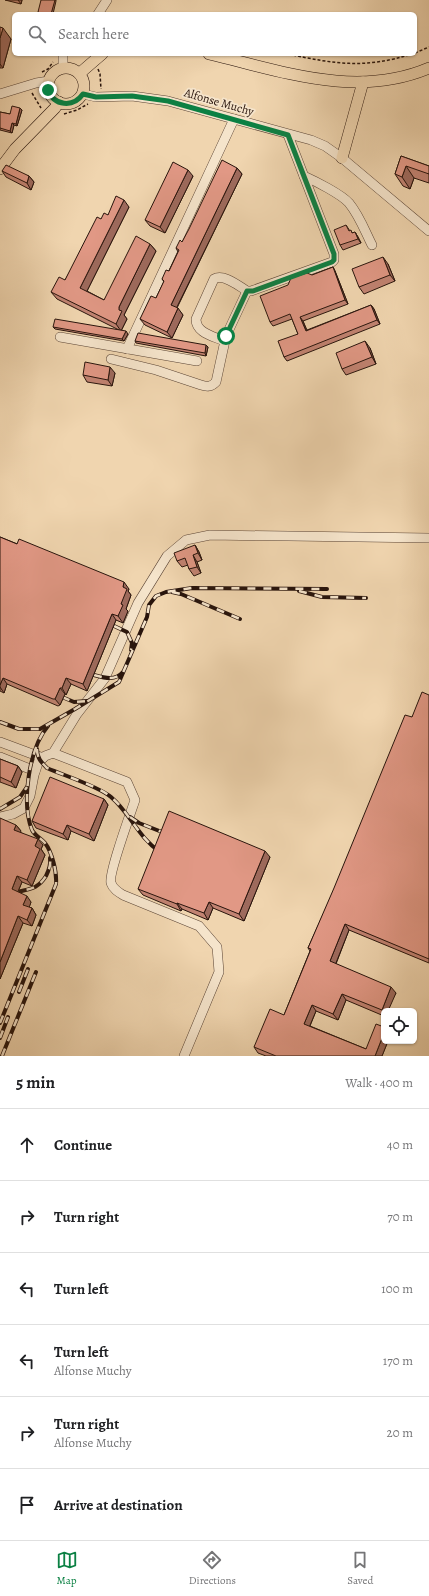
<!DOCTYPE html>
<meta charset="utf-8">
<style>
:root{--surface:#fff;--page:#f2f2f2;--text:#202124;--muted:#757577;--line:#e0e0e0;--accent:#0b8043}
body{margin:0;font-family:Alegreya,serif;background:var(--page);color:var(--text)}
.controls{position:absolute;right:12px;bottom:12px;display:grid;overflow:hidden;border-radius:6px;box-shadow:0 1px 3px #0004}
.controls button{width:36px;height:36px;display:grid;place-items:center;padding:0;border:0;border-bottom:1px solid var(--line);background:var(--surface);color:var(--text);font:20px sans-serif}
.stop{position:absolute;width:12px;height:12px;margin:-9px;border:3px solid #0b8043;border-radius:50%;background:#fff}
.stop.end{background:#0b8043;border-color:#fff;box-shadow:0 1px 4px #0008}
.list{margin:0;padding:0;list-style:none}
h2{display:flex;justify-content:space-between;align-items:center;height:52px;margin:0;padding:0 16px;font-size:17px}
h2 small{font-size:13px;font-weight:400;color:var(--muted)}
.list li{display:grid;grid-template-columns:26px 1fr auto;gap:12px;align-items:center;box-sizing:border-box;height:72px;padding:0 16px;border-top:1px solid var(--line)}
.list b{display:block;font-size:15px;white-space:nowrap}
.list p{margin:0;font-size:13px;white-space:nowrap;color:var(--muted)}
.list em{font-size:13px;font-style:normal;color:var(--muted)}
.icon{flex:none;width:22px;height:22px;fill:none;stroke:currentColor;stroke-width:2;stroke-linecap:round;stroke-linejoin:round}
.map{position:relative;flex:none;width:429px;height:1056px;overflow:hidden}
.search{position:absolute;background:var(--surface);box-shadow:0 1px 3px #0004;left:12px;right:12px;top:12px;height:44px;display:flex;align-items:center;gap:10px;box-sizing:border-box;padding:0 14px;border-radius:6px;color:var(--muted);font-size:15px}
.sheet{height:484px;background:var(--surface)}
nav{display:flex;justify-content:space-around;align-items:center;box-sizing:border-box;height:56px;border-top:1px solid var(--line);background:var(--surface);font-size:11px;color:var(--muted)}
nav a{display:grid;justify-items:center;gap:2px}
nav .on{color:var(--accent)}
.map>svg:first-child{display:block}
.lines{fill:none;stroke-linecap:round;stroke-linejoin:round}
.minor-casing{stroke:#5a4435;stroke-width:10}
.major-casing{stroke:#28140c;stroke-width:12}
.path{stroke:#28140c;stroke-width:1.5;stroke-dasharray:3 2;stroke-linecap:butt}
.minor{stroke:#f5e4cb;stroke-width:9}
.major{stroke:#f0d5af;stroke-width:11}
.rail-casing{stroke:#28140c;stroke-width:4}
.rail{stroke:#f5e4cb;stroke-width:2.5;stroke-dasharray:8;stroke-linecap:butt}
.wall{fill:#c28372;stroke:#28140c}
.shaded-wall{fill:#9e6a5d;stroke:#28140c}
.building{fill:#e19885;stroke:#28140c}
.route{stroke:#0b8043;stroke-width:5}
.labels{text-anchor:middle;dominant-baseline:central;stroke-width:3.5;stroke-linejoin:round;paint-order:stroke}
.street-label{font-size:12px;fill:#28140c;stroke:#f5e4cb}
</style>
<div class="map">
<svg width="429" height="1056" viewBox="0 0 429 1056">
<rect width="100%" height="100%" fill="#f0d5af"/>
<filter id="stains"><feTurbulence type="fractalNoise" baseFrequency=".005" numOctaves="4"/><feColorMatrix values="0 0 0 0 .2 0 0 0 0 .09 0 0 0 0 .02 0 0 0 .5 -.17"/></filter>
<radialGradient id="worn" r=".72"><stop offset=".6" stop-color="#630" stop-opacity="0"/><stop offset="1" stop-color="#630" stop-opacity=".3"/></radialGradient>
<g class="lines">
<g class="minor-casing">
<g id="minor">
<polyline points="98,14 107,0"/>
<polyline points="63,67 63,54"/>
<polyline points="0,94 36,83 49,81"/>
<polyline points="83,94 96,97 132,96 168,101 311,140 325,146 342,158 429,231"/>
<path d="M 304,176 C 315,181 341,194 349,203 C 359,215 365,231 372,245"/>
<polyline points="60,337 197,361"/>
<path d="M 224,341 C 213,336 196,333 196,319 L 214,279 C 223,273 239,286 247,291 L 251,291 L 332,262 L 334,260 L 334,254 L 288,135"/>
<polyline points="127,349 234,119"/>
<path d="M 111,359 L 156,370 L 201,385 C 207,387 211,387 216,382 L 226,336 L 247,291"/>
<polyline points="0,742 43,758"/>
<path d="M 53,753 L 127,782 L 135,800 C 131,812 108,875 111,883 C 113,889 118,892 123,895 L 199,926 L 217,947 L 219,972 L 184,1056"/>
<polyline points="0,757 35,771"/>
<polyline points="0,817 13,814 24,808 30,796 34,775 38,763 45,756 53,753 77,714 105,678 138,603 167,556 186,540 210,535 429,538"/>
</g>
</g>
<g class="major-casing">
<g id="major">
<path d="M 209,54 C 282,71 356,99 429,68"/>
<circle cx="66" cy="86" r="18"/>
<polyline points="80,73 102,54"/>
<polyline points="342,158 363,82"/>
<polyline points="0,169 15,149 55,108 59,102"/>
</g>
</g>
<g class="path">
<polyline points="415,53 429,47"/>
<polyline points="80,54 84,55"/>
<path d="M 288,54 C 335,64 364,69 412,54"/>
<polyline points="98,69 100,74 101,89"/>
<polyline points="42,72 48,69 53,62"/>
<polyline points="32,93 41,108"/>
<polyline points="64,114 77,110 88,104"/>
</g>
<use href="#minor" class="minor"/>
<use href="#major" class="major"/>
<g class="rail-casing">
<g id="rail">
<polyline points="299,591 322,597 366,598"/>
<polyline points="172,592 181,594 240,619"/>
<polyline points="114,626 127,632 132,643 131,650"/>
<path d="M 94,675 C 105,678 115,681 123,672"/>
<polyline points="62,697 74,702 87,701"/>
<polyline points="0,722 19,729 40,729 75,709 119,682 147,617 149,605 156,596 166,592 192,588 327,589"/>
<path d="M 37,749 C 37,758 41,762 47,768 C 65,776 98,786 111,797 C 130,813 138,837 160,852"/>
<polyline points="0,809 20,797 27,787"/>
<polyline points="130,817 139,823 167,834"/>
<path d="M 11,894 C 26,888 36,892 46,876 C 49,870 51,865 50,858"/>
<polyline points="19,992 28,969"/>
<path d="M 0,1023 L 56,884 C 57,872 52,852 45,843 C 41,838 35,836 32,830 C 21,803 29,748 48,726"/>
<polyline points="0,1038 8,1017"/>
<polyline points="2,1056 36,972"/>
</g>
</g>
<use href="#rail" class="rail"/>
</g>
<g class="wall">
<polygon points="5,0 22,0 21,4"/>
<polygon points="0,27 11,39 3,68 0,68"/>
<polygon points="22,110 17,126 14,125 12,133 0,130 0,112 10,114"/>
<polygon points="401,156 429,166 429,183 414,178 410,189 403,186 395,174"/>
<polygon points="237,168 242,174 177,308 183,315 172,338 145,325 140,319 156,298 164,282 162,279 169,271 178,252 176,248 182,242"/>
<polygon points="2,171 29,176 34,182 31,190 6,177"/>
<polygon points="193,176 165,233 150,226 145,220"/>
<polygon points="129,207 87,291 104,300 150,244 156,251 124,315 127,319 121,331 128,334 124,341 55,329 53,327 119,330 57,299 51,292 65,280 101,219 108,215"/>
<polygon points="346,225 350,231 353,233 355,232 358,237 361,243 343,250 340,245"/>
<polygon points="388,264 395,281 364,294 359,287"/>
<polygon points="333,267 335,271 348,304 303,321 307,330 371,305 374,309 380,324 287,361 284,357 298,334 292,319 273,326 270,322 312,275"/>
<polygon points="135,341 208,347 206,356 136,343"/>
<polygon points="370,348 376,364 346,375 342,369"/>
<polygon points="115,373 112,386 87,382 83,375"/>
<polygon points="0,537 129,589 128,591 131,595 126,609 128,611 123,623 116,620 87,691 71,684 66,695 65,694 60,705 58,706 7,684 4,693 0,691"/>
<polygon points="195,545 199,552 202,560 197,562 201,573 194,576 189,569 188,565 182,567 177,561"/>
<polygon points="429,695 429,963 349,930 336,964 396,993 384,1011 384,1016 346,1000 338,1020 316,1011 310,1026 366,1049 388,1041 382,1056 266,1056 258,1053 254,1047 284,1015 310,951 308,948 412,717"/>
<polygon points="0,759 18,766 22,772 16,788 0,782"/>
<polygon points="104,799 108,805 94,841 71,831 68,840 36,828 32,821"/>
<polygon points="16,825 21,831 20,832 43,845 41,849 45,855 32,886 22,882 18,892 31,902 29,907 32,908 36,915 32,926 23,923 0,979"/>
<polygon points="270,857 244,921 213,908 208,920 182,909 181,911 143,895 138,889"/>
</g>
<g class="shaded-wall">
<polygon points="18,0 22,0 21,4"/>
<polygon points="54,0 56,0 56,1 53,14 51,14"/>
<polygon points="3,28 11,39 3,68 0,64 0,38"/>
<polygon points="20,108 22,110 17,126 16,124"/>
<polygon points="12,123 14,125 12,133 10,131"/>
<polygon points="406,166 414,178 410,189 402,177"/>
<polygon points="237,168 242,174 175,311 171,305"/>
<polygon points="188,170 193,176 165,233 160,227"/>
<polygon points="29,176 34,182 31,190 27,183"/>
<polygon points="124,200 129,207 85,295 80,288"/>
<polygon points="355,232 358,237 361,243 358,239"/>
<polygon points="150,244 156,251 124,315 127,319 121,331 116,324 119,307"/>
<polygon points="383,257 388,264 395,281 390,275"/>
<polygon points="333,267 335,271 348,304 345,300"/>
<polygon points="371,305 374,309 380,324 377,320"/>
<polygon points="178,308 183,315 172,338 167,332"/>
<polygon points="300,317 303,321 308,335 306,331"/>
<polygon points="126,331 128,334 124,341 122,339"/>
<polygon points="365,341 370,348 376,364 372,357"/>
<polygon points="206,345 208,347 206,356 205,353"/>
<polygon points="110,367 115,373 112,386 108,380"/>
<polygon points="195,545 199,552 202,560 198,553"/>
<polygon points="193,555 197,562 201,573 197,567"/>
<polygon points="124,582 129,589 128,591 131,595 126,609 128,611 123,623 118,616 121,604 123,587"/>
<polygon points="112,614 116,620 87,691 83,684"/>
<polygon points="3,678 7,684 4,693 0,687 0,685"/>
<polygon points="66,678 71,684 66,695 62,688"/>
<polygon points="60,688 65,694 60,705 55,699"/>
<polygon points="18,766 22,772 16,788 11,782"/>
<polygon points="104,799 108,805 94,841 89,834"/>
<polygon points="16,825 21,831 19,836 14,830"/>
<polygon points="67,825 71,831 68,840 63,834"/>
<polygon points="38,839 43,845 41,849 45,855 32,886 27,880 35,846"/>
<polygon points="265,851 270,857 244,921 239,914"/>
<polygon points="17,876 22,882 16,896 12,889"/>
<polygon points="27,896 31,902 28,911 23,905"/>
<polygon points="209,902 213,908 208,920 204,913"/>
<polygon points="177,903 182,909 181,911 177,904"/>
<polygon points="32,908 36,915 32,926 27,920"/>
<polygon points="18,916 23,923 0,979 0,962"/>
<polygon points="345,924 349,930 334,968 330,961"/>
<polygon points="391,987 396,993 388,1011 384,1011 384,1013 382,1010"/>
<polygon points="342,994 346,1000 338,1020 333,1014"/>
<polygon points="312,1005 316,1011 308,1030 304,1024"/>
<polygon points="384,1033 384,1041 388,1041 382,1056 375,1056"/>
</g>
<g class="building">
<polygon points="41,0 55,0 51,14 44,14 38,12"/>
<polygon points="0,27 3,28 0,38"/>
<polygon points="12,106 20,108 16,124 12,123 10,131 0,128 0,112 10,114"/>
<polygon points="401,156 429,166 429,174 406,166 402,177 395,174"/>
<polygon points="222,160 237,168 171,305 178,308 167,332 140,319 151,296 156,298 164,281 162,279 166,270 169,271 179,250 176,248 180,240 182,242 189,229"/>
<polygon points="173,162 188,170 160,227 145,220"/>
<polygon points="6,165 29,176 27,183 2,171"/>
<polygon points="116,196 124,200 80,288 104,300 136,236 150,244 119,307 119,310 122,311 116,324 51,292 59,277 65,280 97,217 101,219 104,213 108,215"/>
<polygon points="346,225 349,231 351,230 352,233 355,232 358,239 340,245 334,230"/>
<polygon points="383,257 390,275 359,287 352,269"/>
<polygon points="333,267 345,300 300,317 306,331 371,305 377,320 284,357 278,341 298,334 290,314 270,322 260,296 288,285 291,278 307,273 312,275"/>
<polygon points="55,319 126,331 122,339 53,327"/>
<polygon points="138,333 206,345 205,353 135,341"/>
<polygon points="365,341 372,357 342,369 336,353"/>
<polygon points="85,362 110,367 108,380 83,375"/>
<polygon points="0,537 17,544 19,539 124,582 123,587 127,589 121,604 123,605 118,616 112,614 83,684 66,678 62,688 60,688 55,699 53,699 3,678 0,685"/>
<polygon points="195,545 198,553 193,555 197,567 189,569 185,558 177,561 174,553"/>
<polygon points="422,692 429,695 429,959 345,924 330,961 391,987 382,1010 342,994 333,1014 312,1005 304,1024 366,1049 376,1024 384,1027 384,1033 375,1056 276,1056 254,1047 270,1009 284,1015 311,949 308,948 334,888 405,715 412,717"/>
<polygon points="0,759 18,766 11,782 0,777"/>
<polygon points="50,777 104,799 89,834 67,825 63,834 32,821"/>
<polygon points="169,811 265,851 239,914 209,902 204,913 177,903 177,904 138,889"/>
<polygon points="0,818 16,825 14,830 38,839 35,846 40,849 27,880 17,876 12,889 27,896 23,905 32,908 27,920 18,916 0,962"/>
</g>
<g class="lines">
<path class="route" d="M 48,90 C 54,106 73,108 83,94 L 96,97 L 132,96 L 168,101 L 288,135 L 334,254 L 334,260 L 332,262 L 253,291 L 247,291 L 226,336"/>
</g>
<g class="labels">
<g class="street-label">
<text transform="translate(219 102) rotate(16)">Alfonse Muchy</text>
</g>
</g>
<rect width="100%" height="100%" filter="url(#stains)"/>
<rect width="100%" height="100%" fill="url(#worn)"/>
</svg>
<div class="controls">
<button><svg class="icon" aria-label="locate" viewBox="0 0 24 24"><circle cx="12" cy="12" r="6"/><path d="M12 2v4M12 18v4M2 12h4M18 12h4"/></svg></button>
</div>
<div class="stop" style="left:226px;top:336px"></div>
<div class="stop end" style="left:48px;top:90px"></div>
<div class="search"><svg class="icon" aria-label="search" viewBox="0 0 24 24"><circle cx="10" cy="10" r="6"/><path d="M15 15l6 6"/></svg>Search here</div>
</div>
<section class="sheet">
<h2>5 min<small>Walk · 400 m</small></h2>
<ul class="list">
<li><svg class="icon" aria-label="ahead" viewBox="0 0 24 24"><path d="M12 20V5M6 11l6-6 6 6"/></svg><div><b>Continue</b></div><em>40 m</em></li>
<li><svg class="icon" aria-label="right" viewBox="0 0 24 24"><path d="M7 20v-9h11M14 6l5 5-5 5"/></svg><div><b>Turn right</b></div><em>70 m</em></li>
<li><svg class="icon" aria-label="left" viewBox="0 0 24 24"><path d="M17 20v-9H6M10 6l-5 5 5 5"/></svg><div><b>Turn left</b></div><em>100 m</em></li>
<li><svg class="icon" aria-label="left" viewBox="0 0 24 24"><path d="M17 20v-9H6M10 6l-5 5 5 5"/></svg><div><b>Turn left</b><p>Alfonse Muchy</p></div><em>170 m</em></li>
<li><svg class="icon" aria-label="right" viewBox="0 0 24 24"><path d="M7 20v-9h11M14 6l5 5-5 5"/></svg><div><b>Turn right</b><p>Alfonse Muchy</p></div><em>20 m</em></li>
<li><svg class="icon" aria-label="arrive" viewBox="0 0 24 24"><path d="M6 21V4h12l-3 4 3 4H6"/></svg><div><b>Arrive at destination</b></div></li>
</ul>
</section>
<nav>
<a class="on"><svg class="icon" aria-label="map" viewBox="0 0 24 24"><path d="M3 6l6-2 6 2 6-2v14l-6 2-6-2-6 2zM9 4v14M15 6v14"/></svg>Map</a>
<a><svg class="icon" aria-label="directions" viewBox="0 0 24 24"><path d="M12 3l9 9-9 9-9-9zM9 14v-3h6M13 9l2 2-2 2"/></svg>Directions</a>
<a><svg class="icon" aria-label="saved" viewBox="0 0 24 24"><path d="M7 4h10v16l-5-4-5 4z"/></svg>Saved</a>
</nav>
